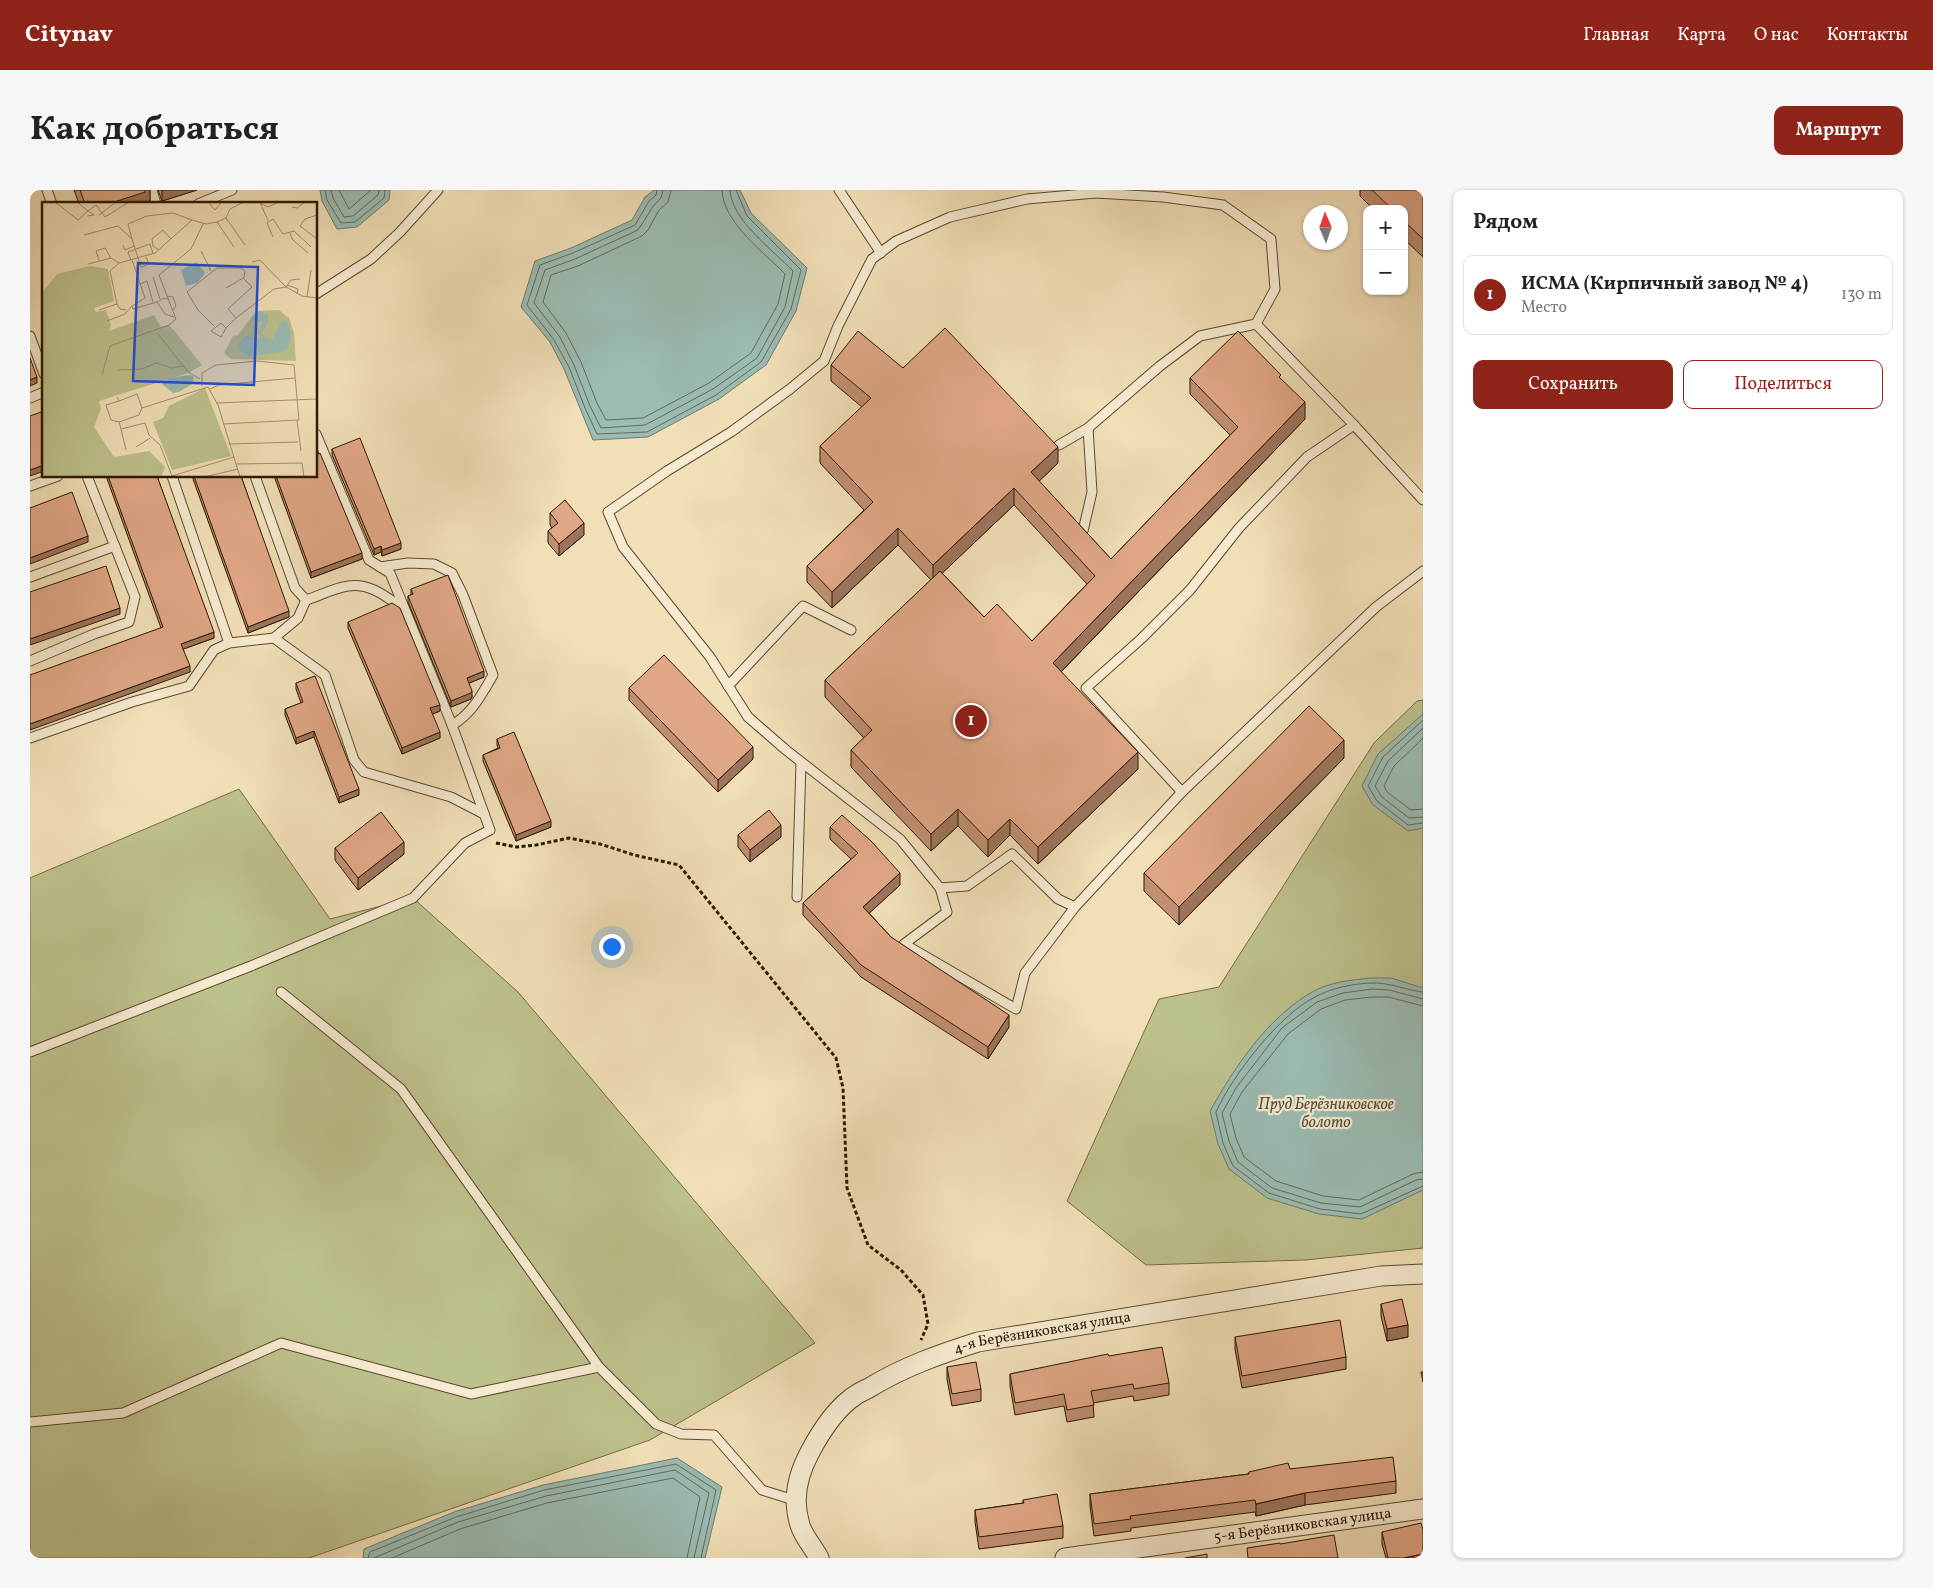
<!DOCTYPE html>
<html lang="ru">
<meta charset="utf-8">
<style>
:root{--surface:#fff;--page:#f6f6f6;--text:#222;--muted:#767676;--line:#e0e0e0;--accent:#8f2418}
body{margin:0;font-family:Vollkorn,serif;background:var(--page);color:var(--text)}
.controls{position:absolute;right:15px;top:15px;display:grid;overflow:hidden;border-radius:10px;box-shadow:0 1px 4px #0004}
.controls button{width:45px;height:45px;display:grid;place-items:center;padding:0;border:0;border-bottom:1px solid var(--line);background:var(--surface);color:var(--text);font:25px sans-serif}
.compass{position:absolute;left:1273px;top:15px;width:45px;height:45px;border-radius:50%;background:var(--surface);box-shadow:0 1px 4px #0004;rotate:358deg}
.you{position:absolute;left:581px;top:756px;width:18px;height:18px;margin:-12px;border:4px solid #fff;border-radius:50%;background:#1a73e8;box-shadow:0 0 0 8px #1a73e833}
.badge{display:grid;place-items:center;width:32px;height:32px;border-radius:50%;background:var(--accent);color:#fff;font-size:16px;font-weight:700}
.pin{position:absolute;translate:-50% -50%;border:2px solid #fff;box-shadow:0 1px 5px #0006}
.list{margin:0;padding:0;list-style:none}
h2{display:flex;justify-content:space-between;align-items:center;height:65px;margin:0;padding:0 20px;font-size:21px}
h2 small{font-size:16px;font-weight:400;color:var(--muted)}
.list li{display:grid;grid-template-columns:32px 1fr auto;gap:15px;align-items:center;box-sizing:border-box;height:80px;margin:0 10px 10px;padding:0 10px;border:1px solid var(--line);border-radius:10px}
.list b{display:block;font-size:19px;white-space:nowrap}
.list p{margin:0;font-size:16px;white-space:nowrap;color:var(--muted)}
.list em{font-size:16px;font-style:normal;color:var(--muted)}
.actions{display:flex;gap:10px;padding:15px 20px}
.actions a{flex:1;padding:11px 0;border:1px solid var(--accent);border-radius:10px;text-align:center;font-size:18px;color:var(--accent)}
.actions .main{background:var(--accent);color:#fff}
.map{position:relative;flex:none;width:1393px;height:1368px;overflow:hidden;border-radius:10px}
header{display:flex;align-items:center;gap:30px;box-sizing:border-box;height:70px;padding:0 25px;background:var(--accent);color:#fff}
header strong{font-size:24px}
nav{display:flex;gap:28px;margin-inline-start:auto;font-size:18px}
.intro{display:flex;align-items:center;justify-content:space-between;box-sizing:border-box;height:120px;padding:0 30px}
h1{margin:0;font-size:35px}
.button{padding:12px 22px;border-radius:10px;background:var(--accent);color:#fff;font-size:18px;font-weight:700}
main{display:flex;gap:30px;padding:0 30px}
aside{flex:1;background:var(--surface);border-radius:10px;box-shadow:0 1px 4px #0004}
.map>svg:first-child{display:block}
.green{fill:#bdc18c;stroke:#756c46}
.water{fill:#9bbcb3;stroke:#6f7a6b}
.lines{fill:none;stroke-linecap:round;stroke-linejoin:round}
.shore{stroke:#646a5a;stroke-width:1}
.service-casing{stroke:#5e4a2e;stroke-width:11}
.minor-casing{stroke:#5e4a2e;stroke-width:21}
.path{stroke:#2d1800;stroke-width:3;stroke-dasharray:4 2.5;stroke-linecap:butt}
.service{stroke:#f6ead0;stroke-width:9}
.minor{stroke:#f6ead0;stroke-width:19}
.wall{fill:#c19073;stroke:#2d1800;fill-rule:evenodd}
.shaded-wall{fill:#9d755e;stroke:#2d1800}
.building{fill:#e0a786;stroke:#2d1800}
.labels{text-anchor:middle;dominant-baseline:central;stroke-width:4.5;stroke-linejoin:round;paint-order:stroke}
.street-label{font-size:15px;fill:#2d1800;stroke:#f6ead0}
.water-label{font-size:16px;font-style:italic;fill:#54513f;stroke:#f6ead0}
.inset-road{fill:none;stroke:#a38f6e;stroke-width:1}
.view{fill:#1d4ed8;fill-opacity:0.15;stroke:#1d4ed8;stroke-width:2.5}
.inset-edge{fill:none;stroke:#2d1800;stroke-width:2.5}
</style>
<header>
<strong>Citynav</strong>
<nav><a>Главная</a><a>Карта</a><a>О нас</a><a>Контакты</a></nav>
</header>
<div class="intro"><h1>Как добраться</h1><a class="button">Маршрут</a></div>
<main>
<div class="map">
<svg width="1393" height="1368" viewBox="0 0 1393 1368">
<rect width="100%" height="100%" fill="#f1dfb7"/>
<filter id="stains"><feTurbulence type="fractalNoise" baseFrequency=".004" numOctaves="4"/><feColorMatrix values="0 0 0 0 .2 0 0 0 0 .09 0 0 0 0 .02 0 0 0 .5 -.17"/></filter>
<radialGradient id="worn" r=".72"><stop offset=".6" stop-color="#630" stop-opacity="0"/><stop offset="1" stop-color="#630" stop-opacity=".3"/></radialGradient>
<g class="green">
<polygon points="1393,510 1393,1058 1275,1070 1116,1075 1037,1011 1129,809 1189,797 1344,553 1387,511"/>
<polygon points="209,599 300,729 383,708 488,802 785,1153 620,1250 279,1368 0,1368 0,688"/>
</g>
<g class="water">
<polygon points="290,0 360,0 359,10 327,37 307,39 292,11"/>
<polygon points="624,0 710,0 721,23 777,78 766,121 736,175 689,209 618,247 563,250 534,179 520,152 491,117 505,71 541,58 602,30 615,7"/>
<polygon points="1393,524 1393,638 1378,641 1343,615 1332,596 1348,564"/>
<path d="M 1341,788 L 1361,788 L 1393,798 L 1393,1000 L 1332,1029 L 1289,1024 L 1237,1008 L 1199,979 L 1188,954 L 1180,921 C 1205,877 1237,828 1282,802 C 1300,792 1321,790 1341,788 Z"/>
<polygon points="647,1268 692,1297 675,1368 333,1368 334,1359 424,1322 513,1295"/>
</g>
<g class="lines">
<g class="shore">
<polyline points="295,0 297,10 311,33 325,32 354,8 355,0"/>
<polyline points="301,0 303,8 314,27 323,26 348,5 349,0"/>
<polyline points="309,0 319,19 341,0"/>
<polyline points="627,0 626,5 619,11 605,35 543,63 510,75 497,115 524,150 539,177 555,218 567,244 617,242 686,205 731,172 761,119 771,80 717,26 706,0"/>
<path d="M 633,0 L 631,8 L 624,15 L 608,40 L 545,69 L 515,80 L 504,113 L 530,147 L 544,175 L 560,216 L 571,238 L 615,235 L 683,199 L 727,168 L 755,117 L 763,81 C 744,61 701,30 700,0"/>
<path d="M 641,0 L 638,12 L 629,20 L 618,40 L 612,46 L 548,76 L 521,85 L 513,112 L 536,143 L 551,172 L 567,213 L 576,230 L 613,228 L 679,193 L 721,163 L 748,114 L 755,84 C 734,62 693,33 692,0"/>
<polyline points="1393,530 1353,567 1338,596 1347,611 1378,635 1393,633"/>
<polyline points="1393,538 1358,571 1345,596 1352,607 1379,628 1393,627"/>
<polyline points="1393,548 1364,576 1354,596 1357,602 1381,620 1393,619"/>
<path d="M 1393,802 C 1375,800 1359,792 1340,793 C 1322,794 1301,798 1285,807 C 1249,825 1202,886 1186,922 L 1193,953 L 1203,976 L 1239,1003 L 1290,1019 L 1331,1024 L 1393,996"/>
<polyline points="1393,809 1359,800 1342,799 1313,803 1287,812 1252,838 1206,898 1192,923 1199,951 1208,972 1242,998 1291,1013 1330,1017 1386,990 1393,989"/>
<polyline points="1393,816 1358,807 1342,807 1315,810 1291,819 1258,844 1212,902 1200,924 1206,948 1214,967 1246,991 1293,1006 1329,1010 1383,984 1393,982"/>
<polyline points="338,1368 340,1362 426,1327 514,1300 646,1274 686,1300 671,1368"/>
<polyline points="344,1368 428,1332 516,1306 645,1280 679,1303 664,1368"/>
<polyline points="362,1368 430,1339 517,1313 643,1288 670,1307 657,1368"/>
</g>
<g class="service-casing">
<g id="service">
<polyline points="17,0 22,14"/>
<polyline points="122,0 126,14"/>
<polyline points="809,0 851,63"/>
<polyline points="168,14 202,0"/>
<polyline points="286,104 341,69 370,42 408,0"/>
<polyline points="0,146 14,184"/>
<polyline points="0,208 14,202"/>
<polyline points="1324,235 1393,310"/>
<polyline points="1029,255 1058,238 1130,176 1170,146 1226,134 1324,235 1277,267 1209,338 1160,400 1111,449 1056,498 1152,602 1346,417 1393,381"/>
<polyline points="142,286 199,453"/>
<polyline points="225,286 265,398 276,410"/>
<polyline points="0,296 28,286"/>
<polyline points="1053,341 1062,302 1058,238"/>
<path d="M 350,377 L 378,373 L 404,374 L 422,383 L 433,405 L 463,485 C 452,504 442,524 422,535"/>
<polyline points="0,387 85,356"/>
<path d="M 375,420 C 358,408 340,392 318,396 C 304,398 289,406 276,410 L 268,428 L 244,448 L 295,485 L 324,570 L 334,582 L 421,607 L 454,624"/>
<polyline points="0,471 64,444 99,432 105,407 57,286"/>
<polyline points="698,496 773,416 821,440"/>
<polyline points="0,548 102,512 159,496 184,460 199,453 244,448"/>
<polyline points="910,698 870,649 756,560 718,527 680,467 593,357 578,322 637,281 701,242 760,199 794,171 808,136 842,69 866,51 920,27 997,9 1066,3 1133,7 1193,15 1241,49 1245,99 1226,134"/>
<polyline points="767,707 771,572"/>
<polyline points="1045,717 995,783 986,819 874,754 917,722 910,698 937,696 982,664 1028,709 1045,717 1152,602"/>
<polyline points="251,802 371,899 569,1177 626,1234 651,1244 684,1245 732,1300 767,1311"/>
<polyline points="0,862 221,776 383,708 435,653 460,640 422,535 360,383 339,370 286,244"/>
<polyline points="0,1232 93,1223 251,1153 441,1204 569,1177"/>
</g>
</g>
<g class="minor-casing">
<g id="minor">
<path id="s1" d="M 789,1368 C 784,1358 773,1346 770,1335 C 762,1310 768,1284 780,1262 C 790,1243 803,1223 819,1210 C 825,1205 832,1201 839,1198 C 873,1177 910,1164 948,1152 L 1351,1086 L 1393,1084"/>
<path id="s2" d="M 1035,1368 L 1393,1319"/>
</g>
</g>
<polyline class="path" points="466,653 486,657 506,655 539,648 570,654 604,665 649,675 806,868 813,898 817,998 838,1055 871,1080 893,1105 898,1134 891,1150"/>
<use href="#service" class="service"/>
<use href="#minor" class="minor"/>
</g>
<g class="wall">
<polygon points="44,0 120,0 120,14 49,14"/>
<polygon points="128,0 167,0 132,11"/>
<polygon points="1330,0 1393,0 1393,67 1374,49 1374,19 1343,19 1330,6"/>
<path d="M 801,175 L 873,178 L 1028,273 L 1009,291 L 1081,369 L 1200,245 L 1160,204 L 1160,188 L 1251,189 L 1275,229 L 1031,482 L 1108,579 L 1008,674 L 980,645 L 958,667 L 928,636 L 901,661 L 821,577 L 821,560 L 834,548 L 795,507 L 795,490 L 901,390 L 868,355 L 802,418 L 777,392 L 777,376 L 834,320 L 790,273 L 790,256 L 832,217 L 801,191 ZM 984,315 L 1057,394 L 1002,451 L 954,427 L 912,383 Z"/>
<polygon points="302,259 371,359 352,366 351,362 344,365 302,265"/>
<polygon points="76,286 127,286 184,448 153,459 160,482 131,438"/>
<polygon points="162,286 211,286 259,427 218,443"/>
<polygon points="244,286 286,286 332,369 281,388"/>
<polygon points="520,323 554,345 529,366 518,353 518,341 522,338 520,335"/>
<polygon points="381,399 454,487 439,493 442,507 441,509 421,517 378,412 378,406 381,405"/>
<polygon points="318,432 410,521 402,524 410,548 372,564 318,438"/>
<polygon points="266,493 329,605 309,613 284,547 266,554 255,525 255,519 271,513 266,499"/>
<polygon points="599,498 723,569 688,602 599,510"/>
<polygon points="467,549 521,637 486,651 453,571 453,565 468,558 467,555"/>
<polygon points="1314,568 1149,735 1114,701 1114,683"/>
<polygon points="800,637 870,695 839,723 861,747 979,837 958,869 831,787 773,725 773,713 821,669 800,649"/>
<polygon points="708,645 751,647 720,672 708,657"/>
<polygon points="305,658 374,664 328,700 305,670"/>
<polygon points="1351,1114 1378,1147 1357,1151 1351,1126"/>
<polygon points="1205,1147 1316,1167 1316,1179 1212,1198 1205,1159"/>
<polygon points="1079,1166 1139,1193 1139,1205 1104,1211 1103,1206 1063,1213 1064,1227 1037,1232 1034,1216 985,1225 980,1196 980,1184"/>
<polygon points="917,1177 951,1199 951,1211 922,1216 917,1189"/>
<polygon points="1260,1279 1366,1291 1366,1303 1275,1315 1226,1326 1225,1322 1101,1338 1101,1341 1064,1346 1060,1316 1060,1304 1219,1284 1219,1282"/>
<polygon points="993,1310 1033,1336 1033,1348 949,1359 945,1332 945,1320 993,1313"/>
<polygon points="1352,1342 1393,1368 1356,1368 1352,1354"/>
</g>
<g class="shaded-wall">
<polygon points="114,0 120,0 120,14 78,14"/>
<polygon points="132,0 167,0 132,11"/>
<polygon points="7,187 7,193 0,196 0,190"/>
<polygon points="1275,212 1275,229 1023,490 1023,473"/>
<polygon points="1028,257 1028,273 1001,299 1001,282"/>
<polygon points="14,275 14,281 0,286 0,280"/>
<polygon points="984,298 984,315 903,392 903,375"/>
<polygon points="554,333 554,345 529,366 529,354"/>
<polygon points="868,338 868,355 802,418 802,402"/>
<polygon points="58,346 58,352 0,374 0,368"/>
<polygon points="371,353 371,359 352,366 352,360"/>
<polygon points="351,356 351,362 344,365 344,359"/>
<polygon points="332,363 332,369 281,388 281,382"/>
<polygon points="90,418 90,424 0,455 0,449"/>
<polygon points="259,421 259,427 218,443 218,437"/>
<polygon points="184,442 184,448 151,460 151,454"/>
<polygon points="160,476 160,482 0,540 0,534"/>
<polygon points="454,481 454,487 437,494 437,488"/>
<polygon points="442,501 442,507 441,509 421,517 421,511"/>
<polygon points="410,515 410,521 400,525 400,518"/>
<polygon points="284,541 284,547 266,554 266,548"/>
<polygon points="410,542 410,548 372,564 372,558"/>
<polygon points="1314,550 1314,568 1149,735 1149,717"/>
<polygon points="723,557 723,569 688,602 688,590"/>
<polygon points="1108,562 1108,579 1008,674 1008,657"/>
<polygon points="329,599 329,605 309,613 309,607"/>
<polygon points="928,619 928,636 901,661 901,644"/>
<polygon points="980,629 980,645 958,667 958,650"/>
<polygon points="521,631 521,637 486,651 486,645"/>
<polygon points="751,635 751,647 720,672 720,660"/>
<polygon points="374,652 374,664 328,700 328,688"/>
<polygon points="870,683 870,695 833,729 833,717"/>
<polygon points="979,825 979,837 958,869 958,857"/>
<polygon points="1378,1135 1378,1147 1357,1151 1357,1139"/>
<polygon points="1275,1303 1275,1315 1226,1326 1226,1314"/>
<polygon points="1393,1364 1393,1368 1373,1368"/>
</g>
<g class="building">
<polygon points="50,0 114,0 115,2 78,14 55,14"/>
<polygon points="1342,0 1393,0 1393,49 1374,31 1374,19 1362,19"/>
<polygon points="915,138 1028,257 1001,282 1081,369 1208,237 1160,188 1208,141 1251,185 1249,187 1275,212 1023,473 1108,562 1008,657 980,629 958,650 928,619 901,644 821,560 842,540 795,490 910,381 954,427 967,414 1002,451 1065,386 984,298 903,375 868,338 802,402 777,376 843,312 790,256 841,208 801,175 828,141 873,178"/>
<polygon points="0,168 7,187 0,190"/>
<polygon points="14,221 14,275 0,280 0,226"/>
<polygon points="330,248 371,353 352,360 351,356 344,359 302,259"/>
<polygon points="286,263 287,265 290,263 332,363 281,382 246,286 286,286"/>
<polygon points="78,286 127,286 184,442 151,454 160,476 0,534 0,485 133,437"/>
<polygon points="164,286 211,286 259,421 218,437"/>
<polygon points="42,302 58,346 0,368 0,318"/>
<polygon points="535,310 554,333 529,354 518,341 528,333 520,323"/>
<polygon points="76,376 90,418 0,449 0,402"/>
<polygon points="418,385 454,481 437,488 442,501 441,503 421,511 378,406 383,404 381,399"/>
<polygon points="362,413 370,418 410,515 400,518 410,542 372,558 318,432"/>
<polygon points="634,465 723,557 688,590 599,498"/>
<polygon points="285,486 329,599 309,607 284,541 266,548 255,519 273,512 266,493"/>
<polygon points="1279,516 1314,550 1149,717 1114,683"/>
<polygon points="484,542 521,631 486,645 453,565 470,558 467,549"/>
<polygon points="739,620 751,635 720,660 708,645"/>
<polygon points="351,622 374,652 328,688 305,658"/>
<polygon points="812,625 841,651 870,683 833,717 861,747 979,825 958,857 831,775 773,713 828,663 800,637"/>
<polygon points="1372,1109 1378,1135 1357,1139 1351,1114"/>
<polygon points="1310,1130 1316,1167 1212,1186 1205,1147"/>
<polygon points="1132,1157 1139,1193 1104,1199 1103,1194 1061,1201 1064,1215 1037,1220 1034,1204 985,1213 980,1184 1078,1164 1079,1166"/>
<polygon points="946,1172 951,1199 922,1204 917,1177"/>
<polygon points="1391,1182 1393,1182 1393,1192"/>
<polygon points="1363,1267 1366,1291 1275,1303 1226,1314 1225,1310 1100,1326 1101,1329 1064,1334 1060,1304 1219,1284 1219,1282 1258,1273 1260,1279"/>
<polygon points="1027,1304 1033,1336 949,1347 945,1320 994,1313 993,1310"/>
<polygon points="1391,1333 1393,1340 1393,1364 1373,1368 1358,1368 1352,1342"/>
<polygon points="1304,1345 1308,1368 1218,1368 1217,1358 1250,1353 1250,1354"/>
<polygon points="1177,1364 1177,1368 1155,1368"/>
</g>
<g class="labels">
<g class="street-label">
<text stroke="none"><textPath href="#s1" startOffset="386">4-я Берёзниковская улица</textPath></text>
<text stroke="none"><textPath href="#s2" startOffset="240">5-я Берёзниковская улица</textPath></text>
</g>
<g class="water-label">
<text x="1296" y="915">Пруд Берёзниковское<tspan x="1296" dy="18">болото</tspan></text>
</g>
</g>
<g transform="translate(12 12)">
<rect width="275" height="275" fill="#f1dfb7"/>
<path d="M 48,64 L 66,67 L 72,99 L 52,106 L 54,110 L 64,108 L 69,123 L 67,129 L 112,113 L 119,125 L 127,123 L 135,132 L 160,163 L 146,171 L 57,199 L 59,207 L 52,225 L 72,255 L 107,249 L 123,265 L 119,275 L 0,275 L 0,91 L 15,72 ZM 237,108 L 247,116 L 252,131 L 254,159 L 189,157 L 182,151 L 191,134 L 196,133 L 214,109 ZM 163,186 L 189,254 L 130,268 L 111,220 L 121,216 L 127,204 Z" fill="#bdc18c"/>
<path d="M 154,60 L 163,70 L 162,73 L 155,81 L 144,84 L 139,68 ZM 217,109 L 226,112 L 226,122 L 219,131 L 228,138 L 231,138 L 238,121 L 242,119 L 246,121 L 249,133 L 245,149 L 208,154 L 197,149 L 195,144 L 204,134 L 221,137 L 215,131 L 221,120 L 213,120 L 209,116 ZM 148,173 L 152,175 L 150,182 L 137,190 L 131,191 L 120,182 L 128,176 Z" fill="#9bbcb3"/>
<path class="inset-road" d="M 13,0 L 36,18 L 46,9 L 35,0M 218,0 L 226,19M 218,1 L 226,5 L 235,1M 168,2 L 173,8 L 179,1M 250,5 L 255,6 L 263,0M 188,7 L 202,0M 57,13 L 74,0M 275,13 L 263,17 L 258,24 L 275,37M 45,14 L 52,13 L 46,9 L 54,3 L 63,15 L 87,0M 184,16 L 203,43M 175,20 L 192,45M 248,31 L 250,37 L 266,51M 42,33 L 76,24 L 90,37 L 99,65 L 107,62 L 104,55M 231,35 L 225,21 L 231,17 L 241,32 L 252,29 L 269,45M 90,37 L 86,22 L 105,14 L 131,11 L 150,18M 81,43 L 83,48 L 92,44M 117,48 L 111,44 L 110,37 L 121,28 L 129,37M 159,49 L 169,69M 57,58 L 54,49 L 63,46 L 69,56 L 77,61M 89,58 L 86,50 L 108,42 L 111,51M 90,58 L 103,96 L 90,104 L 91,107 L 115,100M 210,60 L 218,58 L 244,85 L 249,78 L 258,77M 46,62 L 69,56M 111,75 L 118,97M 98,82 L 105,79 L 111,100M 245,83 L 256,87 L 255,92M 184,86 L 201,76 L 210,85 L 186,107 L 194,116 L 232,87 L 244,85 L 260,94 L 275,96M 125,94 L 131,95 L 134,104 L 131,108M 265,95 L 269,68M 126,97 L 122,96 L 115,100 L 123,112 L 132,115M 57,108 L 75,102M 84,108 L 78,107 L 75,102 L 68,69 L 77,61 L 113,51 L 150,18 L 164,22 L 175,20 L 184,16 L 188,7M 65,119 L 83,112 L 90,104M 172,124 L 156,108 L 145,90 L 175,66 L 199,66 L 203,69 L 202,76M 184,126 L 179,135 L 169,129 L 179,121 L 184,126 L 194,116M 115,131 L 146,170 L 158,177M 76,168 L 100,167 L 114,161 L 130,166 L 141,164M 60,173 L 68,144 L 127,123 L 134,117 L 117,73 L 149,47 L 161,22M 160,184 L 160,171 L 174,163 L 215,159 L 252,163 L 257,218 L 181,222M 168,187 L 177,183 L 253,176M 75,195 L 77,199 L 64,203 L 69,218 L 77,220 L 79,227 L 103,221 L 107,233 L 118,243 L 130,274 L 192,255M 77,199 L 95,192 L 100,206 L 166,185 L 176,203 L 198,275M 174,201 L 275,197M 255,218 L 259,249M 77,220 L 97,213 L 100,206M 79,227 L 84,248M 187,242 L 256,240M 94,245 L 108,236M 194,262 L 260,261 L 262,275M 162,275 L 196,267"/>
<path class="view" d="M 96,61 L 216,65 L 212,183 L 91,179 Z"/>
<rect width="275" height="275" class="inset-edge"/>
</g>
<rect width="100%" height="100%" filter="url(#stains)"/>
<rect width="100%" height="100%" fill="url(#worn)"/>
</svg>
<div class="controls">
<button>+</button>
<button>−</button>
</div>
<svg class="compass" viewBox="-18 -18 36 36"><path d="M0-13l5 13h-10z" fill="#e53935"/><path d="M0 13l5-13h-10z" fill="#767676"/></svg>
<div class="you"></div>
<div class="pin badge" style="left:941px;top:531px">1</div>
</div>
<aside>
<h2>Рядом<small></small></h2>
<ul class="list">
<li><span class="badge">1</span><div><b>ИСМА (Кирпичный завод № 4)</b><p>Место</p></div><em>130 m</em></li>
</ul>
<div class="actions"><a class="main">Сохранить</a><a>Поделиться</a></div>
</aside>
</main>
